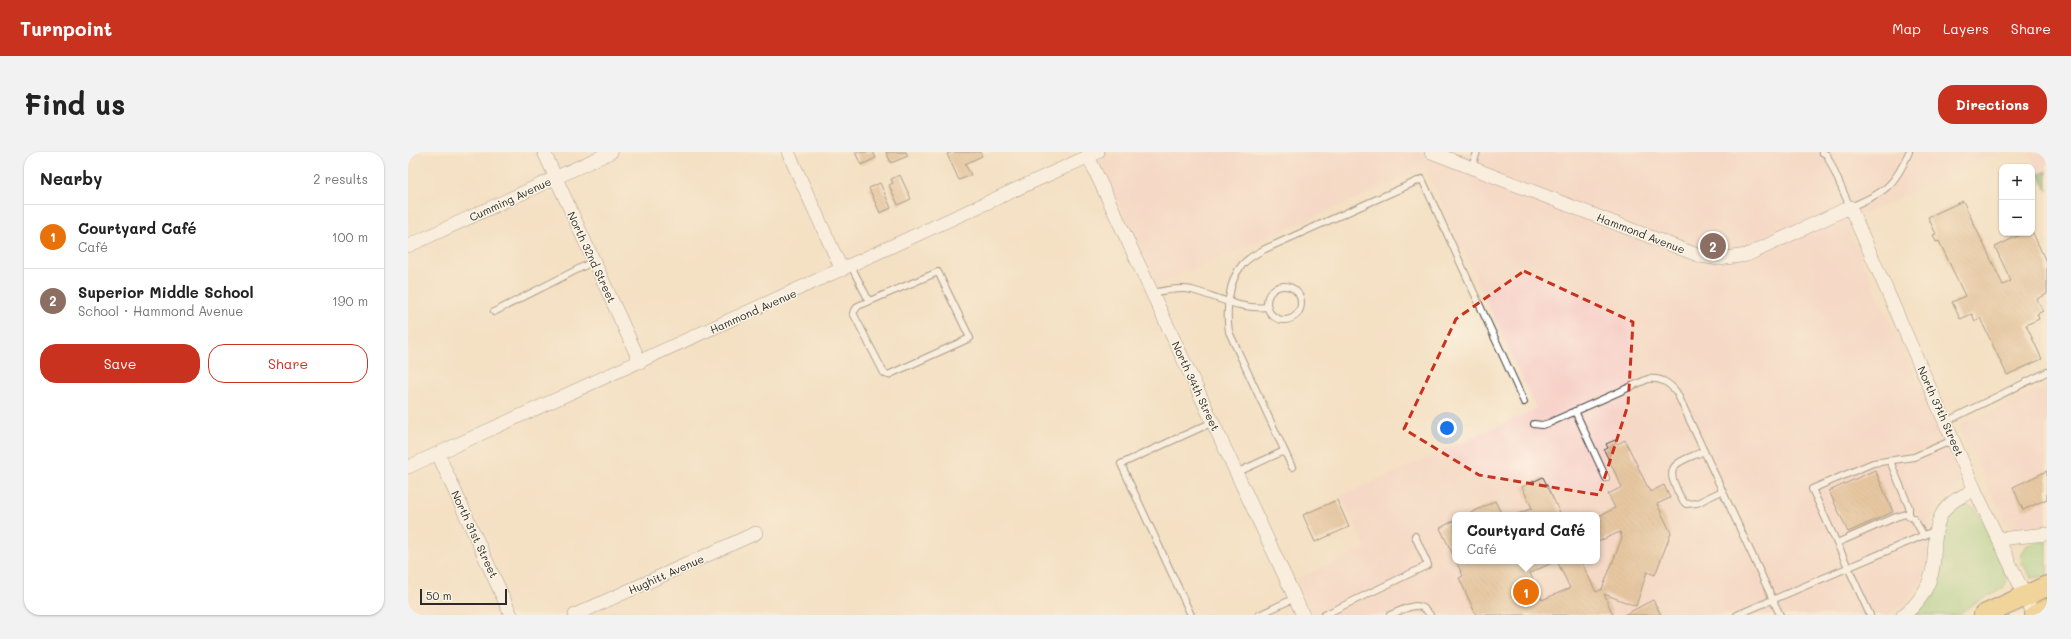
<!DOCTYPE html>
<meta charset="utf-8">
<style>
:root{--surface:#fff;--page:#f2f2f2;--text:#222;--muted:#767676;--line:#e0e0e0;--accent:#c8321e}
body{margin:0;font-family:Mali,sans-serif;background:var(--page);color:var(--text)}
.controls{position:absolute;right:12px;top:12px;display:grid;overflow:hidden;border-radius:8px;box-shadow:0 1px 3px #0004}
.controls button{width:36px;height:36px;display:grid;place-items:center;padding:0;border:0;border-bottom:1px solid var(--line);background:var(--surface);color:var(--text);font:20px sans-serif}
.scale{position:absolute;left:12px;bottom:10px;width:87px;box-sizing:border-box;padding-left:4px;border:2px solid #2b2b2b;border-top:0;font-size:11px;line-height:14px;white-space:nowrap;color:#2b2b2b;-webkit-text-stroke:3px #fcf5e5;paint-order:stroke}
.you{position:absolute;left:1039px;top:276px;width:14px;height:14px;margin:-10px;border:3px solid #fff;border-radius:50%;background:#1a73e8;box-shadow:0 0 0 6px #1a73e833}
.badge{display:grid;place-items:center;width:26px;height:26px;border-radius:50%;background:var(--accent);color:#fff;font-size:13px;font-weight:700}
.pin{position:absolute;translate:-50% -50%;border:2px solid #fff;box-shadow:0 1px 4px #0006}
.popup{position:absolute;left:1044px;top:360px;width:148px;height:52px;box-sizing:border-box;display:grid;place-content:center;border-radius:8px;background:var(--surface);filter:drop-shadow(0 1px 3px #0005);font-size:13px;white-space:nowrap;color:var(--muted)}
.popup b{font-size:15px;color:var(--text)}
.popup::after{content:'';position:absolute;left:50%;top:100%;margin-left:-8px;border:8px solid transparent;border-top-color:var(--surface)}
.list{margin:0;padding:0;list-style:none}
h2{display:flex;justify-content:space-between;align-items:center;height:52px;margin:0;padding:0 16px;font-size:17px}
h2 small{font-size:13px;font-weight:400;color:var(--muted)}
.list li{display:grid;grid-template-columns:26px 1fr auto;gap:12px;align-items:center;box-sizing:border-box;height:64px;padding:0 16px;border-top:1px solid var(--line)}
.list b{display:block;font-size:15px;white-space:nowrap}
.list p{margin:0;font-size:13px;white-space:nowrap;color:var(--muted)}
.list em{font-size:13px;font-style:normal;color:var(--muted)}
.actions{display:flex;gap:8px;padding:12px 16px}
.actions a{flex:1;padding:9px 0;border:1px solid var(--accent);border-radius:16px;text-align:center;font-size:14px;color:var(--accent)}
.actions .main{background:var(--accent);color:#fff}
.map{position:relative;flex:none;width:1639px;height:463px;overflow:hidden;border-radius:16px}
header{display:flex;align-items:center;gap:24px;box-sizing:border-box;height:56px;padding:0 20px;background:var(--accent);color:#fff}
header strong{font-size:19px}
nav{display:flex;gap:22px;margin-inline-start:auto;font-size:14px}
.intro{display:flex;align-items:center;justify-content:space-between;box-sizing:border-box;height:96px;padding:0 24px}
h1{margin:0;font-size:28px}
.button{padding:10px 18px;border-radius:16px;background:var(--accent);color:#fff;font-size:14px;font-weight:700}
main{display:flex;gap:24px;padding:0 24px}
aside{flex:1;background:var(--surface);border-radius:16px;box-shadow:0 1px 3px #0004}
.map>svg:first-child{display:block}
.built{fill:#f7d1c9;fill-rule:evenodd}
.green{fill:#9bd487;stroke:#638059}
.forest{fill:url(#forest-firs);stroke:#547050}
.building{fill:url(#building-back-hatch)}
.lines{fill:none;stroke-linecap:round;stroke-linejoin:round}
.service-casing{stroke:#494642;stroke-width:8}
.minor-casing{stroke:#494642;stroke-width:14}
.primary-casing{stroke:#494642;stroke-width:22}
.service{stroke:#fff;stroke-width:6}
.minor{stroke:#fff;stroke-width:13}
.primary{stroke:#edc569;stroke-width:20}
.marked{fill:none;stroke:#c8321e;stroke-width:3;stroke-dasharray:8 5;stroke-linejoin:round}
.labels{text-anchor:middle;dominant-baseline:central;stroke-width:3;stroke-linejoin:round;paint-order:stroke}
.street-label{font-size:11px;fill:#2b2b2b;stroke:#fcf5e5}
</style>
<header>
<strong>Turnpoint</strong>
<nav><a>Map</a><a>Layers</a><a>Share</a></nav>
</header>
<div class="intro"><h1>Find us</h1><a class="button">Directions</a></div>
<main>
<aside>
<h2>Nearby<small>2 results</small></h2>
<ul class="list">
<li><span class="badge" style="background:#e8710a">1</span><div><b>Courtyard Café</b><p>Café</p></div><em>100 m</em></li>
<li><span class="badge" style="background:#8d6e63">2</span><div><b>Superior Middle School</b><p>School · Hammond Avenue</p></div><em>190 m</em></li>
</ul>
<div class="actions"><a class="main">Save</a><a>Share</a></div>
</aside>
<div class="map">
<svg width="1639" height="463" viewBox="0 0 1639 463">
<defs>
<pattern id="forest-firs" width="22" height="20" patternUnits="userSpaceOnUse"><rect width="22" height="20" fill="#7cb674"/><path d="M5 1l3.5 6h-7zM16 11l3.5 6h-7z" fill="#66945f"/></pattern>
<pattern id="building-back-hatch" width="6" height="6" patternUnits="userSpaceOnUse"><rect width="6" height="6" fill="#d5a877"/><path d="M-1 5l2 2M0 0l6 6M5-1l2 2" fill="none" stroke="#ad8962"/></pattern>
</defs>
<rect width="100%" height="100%" fill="#fcf5e5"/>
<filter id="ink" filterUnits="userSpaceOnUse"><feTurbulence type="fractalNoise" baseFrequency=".025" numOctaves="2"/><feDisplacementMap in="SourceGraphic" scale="8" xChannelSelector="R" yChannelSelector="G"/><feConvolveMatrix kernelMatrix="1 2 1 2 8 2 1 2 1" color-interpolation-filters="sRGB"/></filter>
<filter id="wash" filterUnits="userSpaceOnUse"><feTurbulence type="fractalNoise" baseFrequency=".012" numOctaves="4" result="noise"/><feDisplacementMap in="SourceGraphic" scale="16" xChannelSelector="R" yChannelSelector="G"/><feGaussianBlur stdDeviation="0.9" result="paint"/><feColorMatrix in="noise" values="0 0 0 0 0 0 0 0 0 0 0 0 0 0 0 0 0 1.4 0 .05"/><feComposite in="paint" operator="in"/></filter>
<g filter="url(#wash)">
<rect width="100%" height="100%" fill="#f4e0c3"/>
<g class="built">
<path d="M 694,0 L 704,6 L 718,0 L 1592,0 L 1448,66 L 1441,79 L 1550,318 L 1553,327 L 1552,333 L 1530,354 L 1522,368 L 1518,412 L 1515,426 L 1500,449 L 1478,463 L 905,463 L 888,427 L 958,396 L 933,344 L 1128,257 L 1018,17 L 750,133 L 708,47 L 680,4 ZM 1047,363 L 1189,363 L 1189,409 L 1047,409 Z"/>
<polygon points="1621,0 1639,0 1639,19 1631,22"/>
<polygon points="1639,233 1639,375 1606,376 1600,373 1595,366 1551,273"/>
</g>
<g class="green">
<path d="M 1556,353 L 1568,357 L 1573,366 L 1599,425 L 1598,431 L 1595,436 L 1563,453 L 1550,463 L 1507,463 C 1517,452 1526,441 1530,427 C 1537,406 1528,358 1556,353 Z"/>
<polygon points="1630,390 1639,390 1639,424 1624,426 1614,411 1613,403 1619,393"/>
</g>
<polygon class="forest" points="1639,19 1639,39 1631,22"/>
<g id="blocks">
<g class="building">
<polygon points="447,0 465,0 468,6 453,13"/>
<polygon points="478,0 498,0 500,4 483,11"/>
<polygon points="544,0 572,0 574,4 557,12 563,23 551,28 539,2"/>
<polygon points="492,23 503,47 490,53 481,33 485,31 483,27"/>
<polygon points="472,31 483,56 472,61 461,36"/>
<polygon points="1555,49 1595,133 1603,129 1587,95 1616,81 1625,81 1639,112 1639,142 1629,147 1635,159 1629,162 1631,167 1618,173 1634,207 1599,223 1572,166 1567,169 1564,162 1552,167 1544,150 1557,144 1531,89 1528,90 1525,83 1528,82 1520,65"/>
<polygon points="1207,288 1209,292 1217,288 1242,340 1256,333 1262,346 1249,352 1263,381 1247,423 1239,420 1228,454 1196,442 1205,463 1068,463 1051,426 1055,424 1048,409 1148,409 1122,421 1134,448 1162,436 1149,409 1173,409 1188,440 1194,437 1214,386 1212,380 1189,390 1189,365 1207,356 1200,342 1214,335 1196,298 1200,296 1198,292"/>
<polygon points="1467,318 1485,360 1440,380 1421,339"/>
<polygon points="1639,319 1639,347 1615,358 1605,335"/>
<polygon points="1135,325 1153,363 1127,363 1126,361 1122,363 1108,363 1124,356 1114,335"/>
<polygon points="929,348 941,375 907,390 895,363"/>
<polygon points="1087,349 1094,363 1059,363"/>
<polygon points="1047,368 1047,407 1032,376"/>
<polygon points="1245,448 1253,463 1216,463"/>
</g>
</g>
</g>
<g filter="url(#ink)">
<use href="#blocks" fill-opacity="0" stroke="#494642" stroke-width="1"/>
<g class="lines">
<g class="service-casing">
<g id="service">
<path d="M 1414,0 L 1419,3 L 1442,55 C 1476,41 1487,34 1501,0"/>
<polyline points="1064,15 1069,0"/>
<polyline points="443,114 461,149"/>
<polygon points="530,120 562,186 480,223 476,221 445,161 450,154"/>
<circle cx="876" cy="151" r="17"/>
<path d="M 743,141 C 756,139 771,135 784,138 C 810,145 832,158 860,155"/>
<polyline points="86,160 186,109"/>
<polyline points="1167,259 1198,326"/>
<polyline points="1537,270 1639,220"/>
<path d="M 1126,272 L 1134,273 L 1141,271 L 1240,227 C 1253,226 1261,230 1269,241 L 1372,463"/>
<path d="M 1296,299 C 1278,308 1256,310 1267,333 C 1270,340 1272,347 1278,352 L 1289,351 L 1314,339"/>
<polyline points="1482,309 1501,355 1501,363"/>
<path d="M 884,315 L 821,180 C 818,160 820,129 834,113 C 840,106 849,101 857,97 L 1014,27 L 1116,250"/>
<polyline points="828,321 876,299"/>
<polyline points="1429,391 1488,365 1498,362 1506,367 1516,384"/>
<polyline points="783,463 713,312 805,270"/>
<polyline points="851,463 887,446"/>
<polyline points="916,463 1020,413 1007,384"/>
<path d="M 982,463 C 998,457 1011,446 1022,463"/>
<polyline points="1329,463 1528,378"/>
<polyline points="1462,463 1404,337 1465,311 1506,305 1545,288"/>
</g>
</g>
<g class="minor-casing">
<g id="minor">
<polyline points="136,0 232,210"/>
<polyline points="380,0 434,118"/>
<polyline points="1023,0 1292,104 1311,107 1339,103 1442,55 1567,338 1626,463"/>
<polyline points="680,4 895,463"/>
<polyline points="0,94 203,0"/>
<polyline points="30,302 103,463"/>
<polyline points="0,315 690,0"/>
<polyline points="1591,387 1639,382"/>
<polyline points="167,463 348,381"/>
<path d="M 1495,463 C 1511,452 1522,434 1525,415 C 1528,395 1524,368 1541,353 C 1548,346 1559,342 1567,338"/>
</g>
</g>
<g class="primary-casing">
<g id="primary">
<polyline points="1576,463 1639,434"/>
<polyline points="1627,463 1639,457"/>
</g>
</g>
<use href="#service" class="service"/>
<use href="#minor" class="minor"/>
<use href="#primary" class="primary"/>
</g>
</g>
<path d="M0 0H1639V463H0ZM 1116,119 L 1225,170 L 1220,253 L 1191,343 L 1071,323 L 996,277 L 1048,167 Z" fill="#f4e0c3" fill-opacity=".55" fill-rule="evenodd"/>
<path class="marked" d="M 1116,119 L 1225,170 L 1220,253 L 1191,343 L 1071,323 L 996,277 L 1048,167 Z"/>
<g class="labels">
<g class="street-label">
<text transform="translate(102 47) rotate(-25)">Cumming Avenue</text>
<text transform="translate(1233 81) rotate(21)">Hammond Avenue</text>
<text transform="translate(184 105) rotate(65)">North 32nd Street</text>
<text transform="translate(345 159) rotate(-24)">Hammond Avenue</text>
<text transform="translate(788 234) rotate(65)">North 34th Street</text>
<text transform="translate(1533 259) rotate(66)">North 37th Street</text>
<text transform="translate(67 382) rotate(65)">North 31st Street</text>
<text transform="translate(258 422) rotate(-24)">Hughitt Avenue</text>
</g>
</g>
</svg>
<div class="controls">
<button>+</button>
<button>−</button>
</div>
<div class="scale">50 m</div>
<div class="you"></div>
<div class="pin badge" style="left:1118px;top:440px;background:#e8710a">1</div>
<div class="popup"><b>Courtyard Café</b>Café</div>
<div class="pin badge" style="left:1305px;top:94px;background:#8d6e63">2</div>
</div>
</main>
